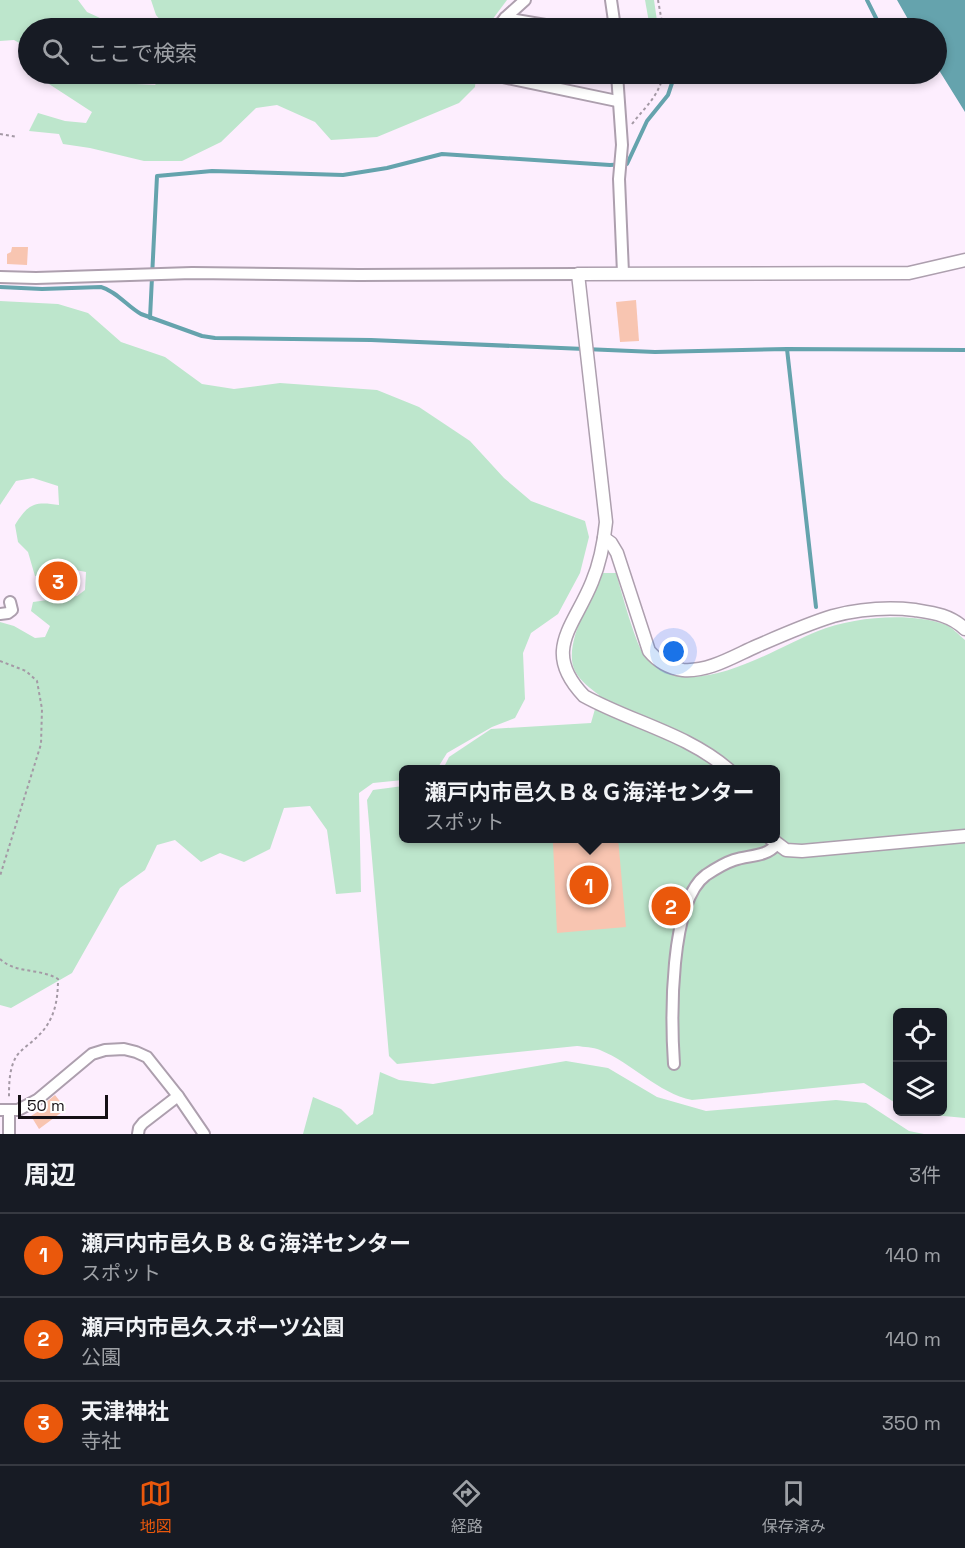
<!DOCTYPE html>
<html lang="ja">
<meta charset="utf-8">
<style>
:root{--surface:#171b24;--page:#20242c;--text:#f1f3f6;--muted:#9ea1a6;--line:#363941;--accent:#ea580c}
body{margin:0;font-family:"Space Grotesk","Noto Sans JP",sans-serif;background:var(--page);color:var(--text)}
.controls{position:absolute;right:18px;bottom:18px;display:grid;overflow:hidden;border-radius:9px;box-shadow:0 3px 9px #0003}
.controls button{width:54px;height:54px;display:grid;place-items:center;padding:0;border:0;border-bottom:2px solid var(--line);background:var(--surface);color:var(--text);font:30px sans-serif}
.scale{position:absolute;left:18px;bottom:15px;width:90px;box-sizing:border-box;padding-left:6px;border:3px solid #151015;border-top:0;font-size:16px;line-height:21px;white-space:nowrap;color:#151015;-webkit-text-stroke:4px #fff;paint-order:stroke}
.you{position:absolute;left:674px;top:652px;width:21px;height:21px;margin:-15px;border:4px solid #fff;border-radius:50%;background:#1a73e8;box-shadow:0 0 0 9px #1a73e833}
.badge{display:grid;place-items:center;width:39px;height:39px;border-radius:50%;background:var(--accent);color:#fff;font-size:20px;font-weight:700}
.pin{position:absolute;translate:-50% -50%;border:3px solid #fff;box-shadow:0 2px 6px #0006}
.popup{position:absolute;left:399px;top:765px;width:381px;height:78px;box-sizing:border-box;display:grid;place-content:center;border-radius:9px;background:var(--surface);filter:drop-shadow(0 2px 4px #0005);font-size:20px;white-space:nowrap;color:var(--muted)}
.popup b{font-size:22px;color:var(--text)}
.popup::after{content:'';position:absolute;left:50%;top:100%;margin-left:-12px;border:12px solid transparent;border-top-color:var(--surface)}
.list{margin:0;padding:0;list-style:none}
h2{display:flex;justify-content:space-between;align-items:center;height:78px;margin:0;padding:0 24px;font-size:26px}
h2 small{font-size:20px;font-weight:400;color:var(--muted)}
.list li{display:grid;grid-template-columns:39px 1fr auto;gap:18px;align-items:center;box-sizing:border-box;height:84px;padding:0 24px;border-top:2px solid var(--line)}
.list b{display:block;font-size:22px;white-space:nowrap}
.list p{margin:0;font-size:20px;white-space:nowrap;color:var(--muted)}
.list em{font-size:20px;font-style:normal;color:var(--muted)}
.icon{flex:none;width:33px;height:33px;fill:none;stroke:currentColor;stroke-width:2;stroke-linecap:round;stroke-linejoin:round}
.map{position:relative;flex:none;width:965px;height:1134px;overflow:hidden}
.search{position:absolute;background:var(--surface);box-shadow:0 3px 9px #0003;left:18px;right:18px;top:18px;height:66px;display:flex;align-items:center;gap:15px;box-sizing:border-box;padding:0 21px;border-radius:33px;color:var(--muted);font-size:22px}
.sheet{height:330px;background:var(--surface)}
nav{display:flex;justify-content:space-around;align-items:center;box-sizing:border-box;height:84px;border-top:2px solid var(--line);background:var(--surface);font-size:16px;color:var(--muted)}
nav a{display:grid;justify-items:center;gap:3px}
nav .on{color:var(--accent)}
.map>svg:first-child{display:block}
.green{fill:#bde6cc}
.water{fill:#65a3ad}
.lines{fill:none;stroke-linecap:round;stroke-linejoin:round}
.stream{stroke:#65a3ad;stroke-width:4}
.building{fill:#f8c5b1}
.minor-casing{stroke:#ad9fae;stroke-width:14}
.tertiary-casing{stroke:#ad9fae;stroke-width:15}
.path{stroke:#a499a5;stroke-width:2;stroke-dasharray:3 3;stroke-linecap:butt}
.minor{stroke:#fff;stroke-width:10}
.tertiary{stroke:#fff;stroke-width:12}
</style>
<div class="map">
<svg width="965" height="1134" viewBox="0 0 965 1134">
<rect width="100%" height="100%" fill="#fdeefe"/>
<g class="green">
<polygon points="0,0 78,0 87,12 113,24 117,28 28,28 28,48 14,40 0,41"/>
<polygon points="151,0 507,0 486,28 167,28 156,15"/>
<polygon points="645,0 654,0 658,28 650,28"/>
<polygon points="43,74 130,74 136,84 155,85 164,74 476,74 475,87 459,103 377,137 331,140 315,122 277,105 256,108 221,142 182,161 144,161 90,148 63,144 59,134 29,131 38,113 65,121 86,123 92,112 49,84"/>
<path d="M 0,301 L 58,304 L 88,313 L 121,342 L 165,357 L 202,384 L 234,389 L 280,383 L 377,390 L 419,407 L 470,441 L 504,478 L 531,501 L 585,521 L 589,537 L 580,573 L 558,614 L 531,633 L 523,653 L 525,699 L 515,718 L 492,727 L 447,753 L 437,769 L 403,770 L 403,780 L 373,783 L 359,793 L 361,892 L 336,894 L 327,830 L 310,806 L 284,808 L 270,849 L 244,862 L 220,853 L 201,862 L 175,840 L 157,845 L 145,870 L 120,888 L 72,973 L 11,1008 L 0,1005 L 0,622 L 14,626 L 35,638 L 45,637 L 50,626 L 31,611 L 33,602 L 77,596 L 85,590 L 86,572 L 60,567 L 45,577 L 35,576 L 28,552 L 18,542 L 15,525 C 28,504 34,501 59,505 L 58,486 L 33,478 L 16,481 L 0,505 Z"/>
<path d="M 603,573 L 616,573 C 621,590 636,647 646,658 C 690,706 772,649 818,631 C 852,617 909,612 944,624 C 951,626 959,635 965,640 L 965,1118 L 933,1115 L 922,1112 L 942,1112 L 942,1012 L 898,1012 L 897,1104 L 864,1083 L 692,1100 C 658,1093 632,1063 600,1050 C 593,1047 584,1047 577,1046 L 397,1064 L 389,1056 L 367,800 L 373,790 L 403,786 L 403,838 L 775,838 L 775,770 L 443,769 L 449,757 L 491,729 L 591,723 L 599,695 C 590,688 581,682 575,671 C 562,646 592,596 603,573 Z"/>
<polygon points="566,1061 608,1068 657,1097 706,1111 836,1100 866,1103 909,1131 924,1134 303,1134 313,1097 341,1109 357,1125 373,1114 380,1072 399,1080 433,1084"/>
</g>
<polygon class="water" points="897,0 965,0 965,112 937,67 936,28 913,28"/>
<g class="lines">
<g class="stream">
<polyline points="867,0 881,28"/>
<path d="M 0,287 L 42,289 L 101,287 C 116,291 127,306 141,314 L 202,336 L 215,338 L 371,340 L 655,352 L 787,349 L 965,350"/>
<polyline points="150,318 157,176 212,171 343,175 387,168 442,154 610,165 627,164 647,121 668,95 675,74"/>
<polyline points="787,349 816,607"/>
</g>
</g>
<g class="building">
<polygon points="12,247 28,247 27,265 7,264 7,254 11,252"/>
<polygon points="636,300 639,341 620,342 616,302"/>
<polygon points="599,838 618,838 626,927 557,933 553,843"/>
<polygon points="55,1095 66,1109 39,1129 31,1116 45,1107 44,1104"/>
</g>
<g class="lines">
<g class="minor-casing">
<g id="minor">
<polyline points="611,0 615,28"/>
<polyline points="505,18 563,28"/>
<polyline points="497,28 505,18 525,0"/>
<polyline points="496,74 498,76 617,101"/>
<polyline points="617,74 622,145 619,179 623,273"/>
<polyline points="0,277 36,278 192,273 359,275 578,274"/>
<polyline points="0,614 8,613 12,610 10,602"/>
<path d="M 674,1064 C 671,1020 669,902 706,875 C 715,869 725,863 734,860 C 749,855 766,857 776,845"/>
<polyline points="0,1110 18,1110 37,1100 92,1054 105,1050 124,1049 136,1052 147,1057 178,1096 204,1134"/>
<polyline points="9,1134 9,1110"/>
<polyline points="138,1134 139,1128 143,1123 178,1096"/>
</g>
</g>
<g class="tertiary-casing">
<g id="tertiary">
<path d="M 604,538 L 611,543 L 617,553 L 649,651 C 658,662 668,668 683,670 C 709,672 734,656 757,646 C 782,635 807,624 833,616 C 860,609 888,607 915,610 C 934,613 950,615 965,629"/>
<path d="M 729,770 C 688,734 631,722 584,696 C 541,651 574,627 592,582 C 600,563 604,542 606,522 L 578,274 L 909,273 L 965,260"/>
<polyline points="770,838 786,850 802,851 965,836"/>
</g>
</g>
<g class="path">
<polyline points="658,0 663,28"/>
<path d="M 632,124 C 645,107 660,95 663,74"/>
<polyline points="0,134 17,137"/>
<polyline points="0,661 26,671 37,681 42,709 41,744 0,876"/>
<path d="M 0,959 C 16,974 40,968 58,979 C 58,1002 54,1022 36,1038 C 30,1044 20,1050 16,1057 C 9,1069 9,1085 9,1098"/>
</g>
<use href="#minor" class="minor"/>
<use href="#tertiary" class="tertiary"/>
</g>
</svg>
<div class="controls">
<button><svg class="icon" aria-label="locate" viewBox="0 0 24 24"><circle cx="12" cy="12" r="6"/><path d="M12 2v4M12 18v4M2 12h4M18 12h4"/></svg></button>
<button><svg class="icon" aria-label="layers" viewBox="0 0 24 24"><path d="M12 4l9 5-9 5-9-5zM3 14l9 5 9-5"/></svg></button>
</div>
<div class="scale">50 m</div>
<div class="you"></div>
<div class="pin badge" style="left:589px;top:885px">1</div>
<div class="popup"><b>瀬戸内市邑久Ｂ＆Ｇ海洋センター</b>スポット</div>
<div class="pin badge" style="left:671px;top:906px">2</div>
<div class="pin badge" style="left:58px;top:581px">3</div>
<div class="search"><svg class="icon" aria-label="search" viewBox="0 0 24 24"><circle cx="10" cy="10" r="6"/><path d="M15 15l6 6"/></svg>ここで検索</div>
</div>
<section class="sheet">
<h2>周辺<small>3件</small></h2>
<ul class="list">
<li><span class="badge">1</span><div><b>瀬戸内市邑久Ｂ＆Ｇ海洋センター</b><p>スポット</p></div><em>140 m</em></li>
<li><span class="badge">2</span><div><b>瀬戸内市邑久スポーツ公園</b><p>公園</p></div><em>140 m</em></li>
<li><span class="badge">3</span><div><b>天津神社</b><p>寺社</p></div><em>350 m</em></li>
</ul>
</section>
<nav>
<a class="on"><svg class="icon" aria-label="map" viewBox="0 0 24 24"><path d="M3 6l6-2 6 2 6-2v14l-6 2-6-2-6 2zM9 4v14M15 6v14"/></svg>地図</a>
<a><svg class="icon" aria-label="directions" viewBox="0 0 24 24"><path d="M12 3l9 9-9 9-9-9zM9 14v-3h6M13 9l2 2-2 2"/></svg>経路</a>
<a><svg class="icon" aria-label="saved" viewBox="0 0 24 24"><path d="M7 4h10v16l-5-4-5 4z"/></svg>保存済み</a>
</nav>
